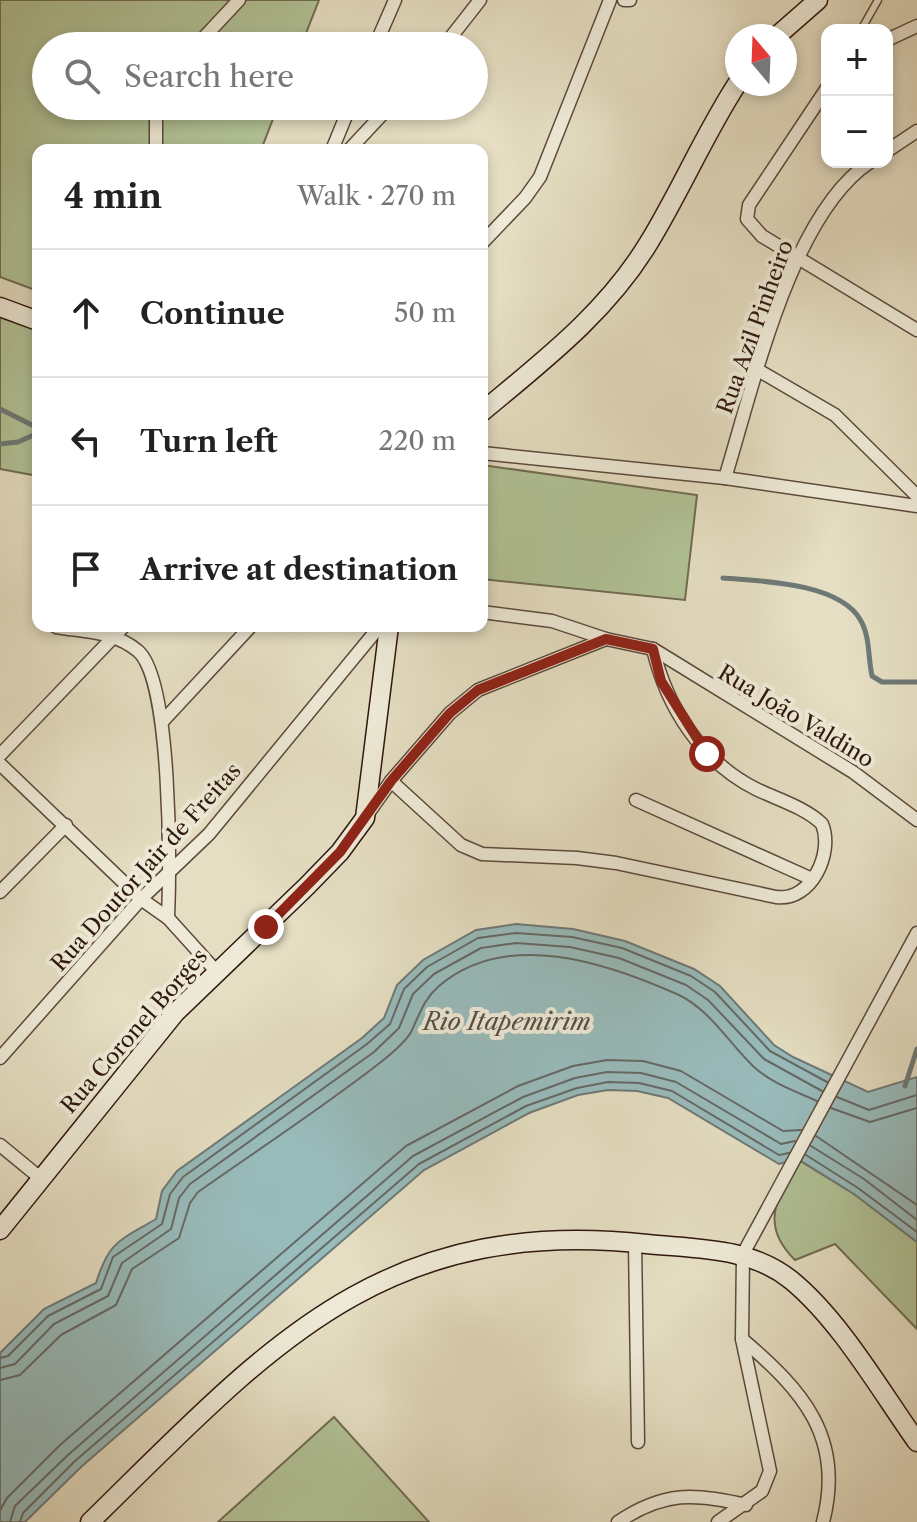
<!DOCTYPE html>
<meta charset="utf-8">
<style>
:root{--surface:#fff;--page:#f2f2f2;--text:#222;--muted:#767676;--line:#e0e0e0}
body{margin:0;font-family:"Libre Caslon Text",serif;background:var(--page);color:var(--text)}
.controls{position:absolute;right:24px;top:24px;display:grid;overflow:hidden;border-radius:16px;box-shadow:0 4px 12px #0003}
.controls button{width:72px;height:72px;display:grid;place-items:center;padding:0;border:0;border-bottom:2px solid var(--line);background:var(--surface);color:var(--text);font:40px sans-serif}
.compass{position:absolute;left:725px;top:24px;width:72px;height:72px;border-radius:50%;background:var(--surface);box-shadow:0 4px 12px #0003;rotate:341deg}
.stop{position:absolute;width:24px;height:24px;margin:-18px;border:6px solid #8f2418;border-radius:50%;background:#fff}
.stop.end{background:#8f2418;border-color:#fff;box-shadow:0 2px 8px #0008}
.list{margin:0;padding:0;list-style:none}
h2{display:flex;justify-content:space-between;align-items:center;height:104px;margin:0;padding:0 32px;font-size:34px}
h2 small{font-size:26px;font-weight:400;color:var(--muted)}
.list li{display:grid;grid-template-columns:52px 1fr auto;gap:24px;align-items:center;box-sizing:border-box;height:128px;padding:0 32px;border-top:2px solid var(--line)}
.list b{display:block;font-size:30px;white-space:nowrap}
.list em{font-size:26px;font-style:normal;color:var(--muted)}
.icon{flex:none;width:44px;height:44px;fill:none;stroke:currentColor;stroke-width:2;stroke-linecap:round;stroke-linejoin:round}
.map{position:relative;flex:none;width:917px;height:1522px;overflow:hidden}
.search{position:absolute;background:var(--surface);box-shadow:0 4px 12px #0003;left:32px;top:32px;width:456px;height:88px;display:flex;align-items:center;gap:20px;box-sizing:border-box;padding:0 28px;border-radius:44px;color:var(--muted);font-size:30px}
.panel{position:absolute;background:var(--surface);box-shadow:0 4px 12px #0003;left:32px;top:144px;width:456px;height:488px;border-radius:16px}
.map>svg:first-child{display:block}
.green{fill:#b1c296;stroke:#706c52;stroke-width:2}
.water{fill:#98bbbb;stroke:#6e7976;stroke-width:2}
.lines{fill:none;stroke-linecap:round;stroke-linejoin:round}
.shore{stroke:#646965;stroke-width:2}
.stream{stroke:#6e7976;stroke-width:5}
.lane-casing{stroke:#5c493c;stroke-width:9}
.street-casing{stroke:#5c493c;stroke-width:15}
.secondary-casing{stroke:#2f170f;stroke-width:21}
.lane{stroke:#eeead7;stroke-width:6}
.street{stroke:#eeead7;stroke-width:12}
.secondary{stroke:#eeead7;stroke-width:18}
.route{stroke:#8f2418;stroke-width:10}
.labels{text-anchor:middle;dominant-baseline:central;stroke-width:8;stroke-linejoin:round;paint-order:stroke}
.street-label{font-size:22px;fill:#2f170f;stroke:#eeead7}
.water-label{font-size:24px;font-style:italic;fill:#54504b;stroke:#eeead7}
</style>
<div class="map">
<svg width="917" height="1522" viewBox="0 0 917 1522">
<rect width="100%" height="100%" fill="#e5dec2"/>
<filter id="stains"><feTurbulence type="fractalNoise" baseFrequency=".0025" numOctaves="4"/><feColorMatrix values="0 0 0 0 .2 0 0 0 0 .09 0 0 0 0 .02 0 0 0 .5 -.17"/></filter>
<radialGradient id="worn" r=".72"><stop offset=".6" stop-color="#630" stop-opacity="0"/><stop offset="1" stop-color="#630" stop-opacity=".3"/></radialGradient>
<g class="green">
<polygon points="0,0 319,0 301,46 46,46 46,106 278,106 261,150 38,150 38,291 0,277"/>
<polygon points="0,306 38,320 38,476 0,469"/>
<polygon points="482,465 697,495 685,600 482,579"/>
<path d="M 797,1159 L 854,1194 L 917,1242 L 917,1329 L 835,1244 L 795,1260 C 758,1224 779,1197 797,1159 Z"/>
<polygon points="334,1417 429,1522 218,1522"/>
</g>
<path class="water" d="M 516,924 L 573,929 L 625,941 L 694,969 L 720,986 L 774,1045 L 793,1057 L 868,1092 L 917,1077 L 917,1242 L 854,1194 L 798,1159 L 779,1164 L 668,1098 L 637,1091 L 608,1090 L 578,1095 L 529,1113 L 424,1170 L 81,1467 L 25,1522 L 0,1522 L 0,1353 L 44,1309 L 96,1283 C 109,1241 119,1241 156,1219 L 162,1191 L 177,1171 L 362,1038 L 384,1018 L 397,985 L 423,960 L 476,930 Z"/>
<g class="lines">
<g class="shore">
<polyline points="837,1097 869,1110 917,1095"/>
<polyline points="831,1108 870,1122 917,1108"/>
<polyline points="816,1136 917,1205"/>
<polyline points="811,1146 864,1179 917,1220"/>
<polyline points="806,1155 858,1188 917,1232"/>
<polyline points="0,1358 8,1356 48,1316 101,1289 113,1257 162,1224 170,1194 183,1177 367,1044 390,1024 404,989 427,967 478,938 516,933 572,937 622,948 691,976 715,992 770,1051 827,1082"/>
<polyline points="0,1368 15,1364 54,1324 108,1296 122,1263 171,1229 179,1198 190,1184 374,1052 399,1028 413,994 434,974 481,948 516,943 570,947 619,958 686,985 708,1000 764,1059 822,1091"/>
<path d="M 0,1380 L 20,1375 L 61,1335 L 116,1305 L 132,1269 L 179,1238 L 190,1203 L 198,1192 C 259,1149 322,1108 381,1062 C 391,1054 405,1043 411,1032 C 420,1014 423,1000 439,986 C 507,928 607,963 679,995 C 710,1010 729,1043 753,1066 C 771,1083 795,1091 817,1101"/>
<polyline points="0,1510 7,1498 60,1445 406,1146 518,1086 573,1066 607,1060 643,1061 681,1071 783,1131 801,1130"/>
<polyline points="10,1522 15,1506 69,1454 413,1156 523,1097 575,1078 607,1072 641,1073 676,1082 781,1144 795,1141"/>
<polyline points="20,1522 23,1513 75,1461 419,1164 526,1106 577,1088 608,1082 639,1083 672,1091 779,1155 789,1153"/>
</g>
<g class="stream">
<polyline points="0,409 38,428"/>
<polyline points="0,444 18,442 38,433"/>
<path d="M 723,578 C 762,581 841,583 861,621 C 870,637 868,658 872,676 L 882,682 L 917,682"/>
<polyline points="905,1086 917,1049"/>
</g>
<g class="lane-casing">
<polyline id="lane" points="861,30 878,0"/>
</g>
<g class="street-casing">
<g id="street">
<polyline points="624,0 630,0"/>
<polyline points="887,40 917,26"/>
<polyline points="196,46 239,0"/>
<polyline points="375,46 395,0"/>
<polyline points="444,46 480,0"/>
<polyline points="827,88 749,205 747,219 762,236 917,330"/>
<polyline points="156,106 156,150"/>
<polyline points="332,150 350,106"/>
<polyline points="349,150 390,106"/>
<polyline points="887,151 917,131"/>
<polyline points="482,243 525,198 540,177 610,0"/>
<polyline points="758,370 835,415 917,496"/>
<polyline points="482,453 725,478 917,506"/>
<path d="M 725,478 C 753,388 790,215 870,162"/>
<polyline points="482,612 552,621 606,639"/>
<path d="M 56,627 C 86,632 114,631 138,651 C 172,681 170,869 168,918"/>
<polyline points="162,722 251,626"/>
<polyline points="0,755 124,626"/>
<polyline points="0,764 141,899 168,918 215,970"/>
<path d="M 391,781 L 461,845 L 482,854 L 577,858 L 616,863 L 776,897 C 811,902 834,853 822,824 C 806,808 777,799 756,789 C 702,762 667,708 653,649"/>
<polyline points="636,800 812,879"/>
<polyline points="367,815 391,781 450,713 478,690 606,639 653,649 853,772 917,820"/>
<polyline points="0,892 66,825"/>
<polyline points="0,1058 141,899 209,834 380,626"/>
<polyline points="0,1145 39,1177"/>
<polyline points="635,1243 638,1442"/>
<path d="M 742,1339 C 802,1390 845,1437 823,1522"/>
<path d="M 618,1522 C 664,1491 695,1493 746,1505"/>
<polyline points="718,1522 762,1491 770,1471 742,1339 743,1254 917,933"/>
</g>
</g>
<g class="secondary-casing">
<g id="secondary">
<polyline points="777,36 818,0"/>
<polyline points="0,307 38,321"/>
<path d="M 482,412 C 543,361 606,313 648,244 C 680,192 704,135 737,84"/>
<polyline points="0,1230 175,1013 307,886 340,852 365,818 389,626"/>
<path d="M 90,1522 C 266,1350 379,1215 647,1244 C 697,1249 750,1247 791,1280 C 840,1320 880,1390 917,1442"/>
</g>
</g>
<use href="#lane" class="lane"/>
<use href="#street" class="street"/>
<use href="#secondary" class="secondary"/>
</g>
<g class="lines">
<polyline class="route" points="266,927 340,852 391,781 450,713 478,690 606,639 653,649 661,681 707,754"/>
</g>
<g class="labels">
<g class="street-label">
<text transform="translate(755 327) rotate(-70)">Rua Azil Pinheiro</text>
<text transform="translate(796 716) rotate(31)">Rua João Valdino</text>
<text transform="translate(146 867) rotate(-48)">Rua Doutor Jair de Freitas</text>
<text transform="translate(134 1031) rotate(-49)">Rua Coronel Borges</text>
</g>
<g class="water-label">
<text x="507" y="1021">Rio Itapemirim</text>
</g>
</g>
<rect width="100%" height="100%" filter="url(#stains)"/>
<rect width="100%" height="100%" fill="url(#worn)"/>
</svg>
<div class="controls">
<button>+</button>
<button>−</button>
</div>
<svg class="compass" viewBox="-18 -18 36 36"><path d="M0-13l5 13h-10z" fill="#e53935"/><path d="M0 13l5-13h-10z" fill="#767676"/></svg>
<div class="stop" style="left:707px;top:754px"></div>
<div class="stop end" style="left:266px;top:927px"></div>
<div class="search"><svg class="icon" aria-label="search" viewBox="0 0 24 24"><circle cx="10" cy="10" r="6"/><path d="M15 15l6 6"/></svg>Search here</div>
<section class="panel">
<h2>4 min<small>Walk · 270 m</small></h2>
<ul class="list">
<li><svg class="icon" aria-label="ahead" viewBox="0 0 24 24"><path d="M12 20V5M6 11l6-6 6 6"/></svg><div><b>Continue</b></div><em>50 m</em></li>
<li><svg class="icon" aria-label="left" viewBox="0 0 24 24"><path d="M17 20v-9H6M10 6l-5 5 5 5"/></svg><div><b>Turn left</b></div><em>220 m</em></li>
<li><svg class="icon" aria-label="arrive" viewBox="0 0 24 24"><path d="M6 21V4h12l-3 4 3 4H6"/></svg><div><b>Arrive at destination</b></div></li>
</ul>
</section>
</div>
